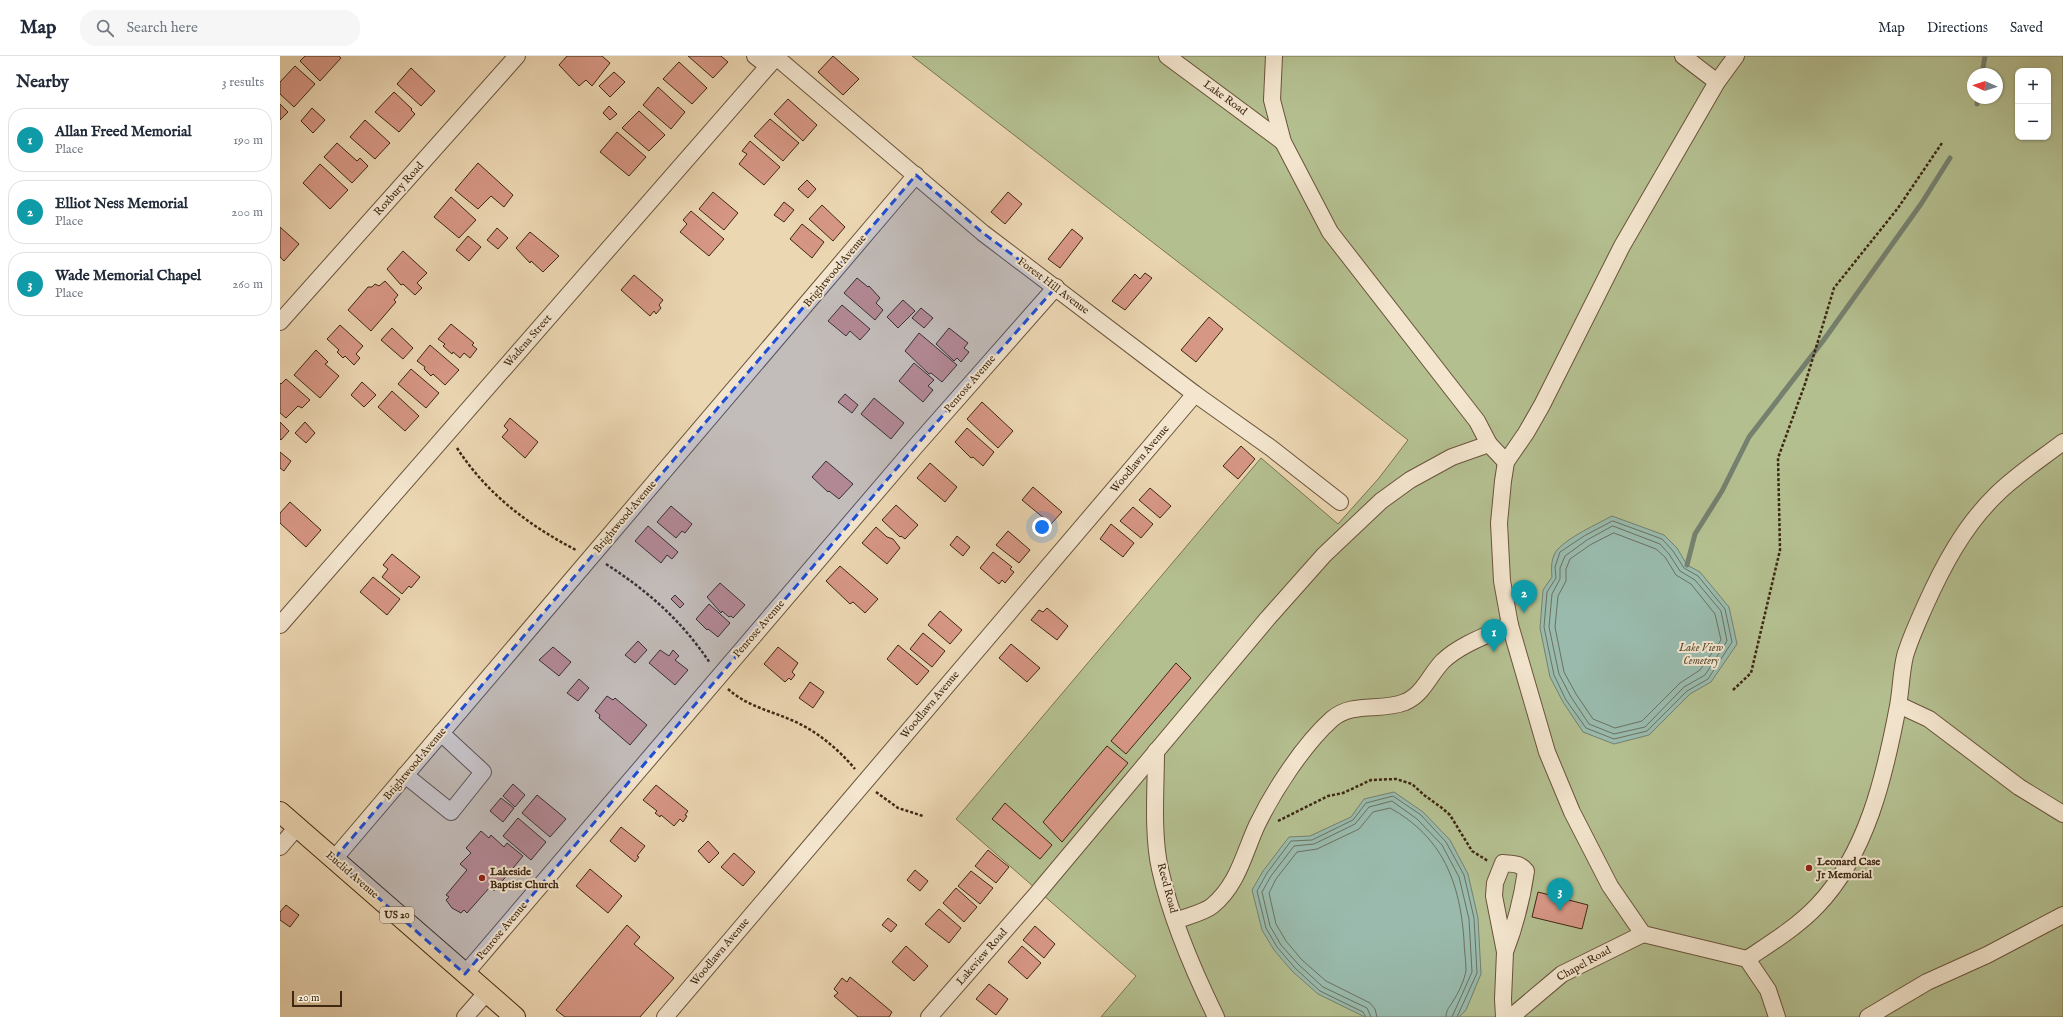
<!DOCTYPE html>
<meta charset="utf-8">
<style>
:root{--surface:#fff;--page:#f6f6f7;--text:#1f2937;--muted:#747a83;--line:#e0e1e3;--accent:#8f2418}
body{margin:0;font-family:"IM FELL English",serif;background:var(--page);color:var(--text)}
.controls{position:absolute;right:12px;top:12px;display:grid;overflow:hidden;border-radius:8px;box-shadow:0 1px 3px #0004}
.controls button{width:36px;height:36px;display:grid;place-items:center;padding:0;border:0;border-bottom:1px solid var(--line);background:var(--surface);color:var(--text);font:20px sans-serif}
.compass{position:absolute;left:1687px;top:12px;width:36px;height:36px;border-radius:50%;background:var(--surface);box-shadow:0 1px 3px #0004;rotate:273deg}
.scale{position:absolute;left:12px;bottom:10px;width:50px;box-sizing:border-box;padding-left:4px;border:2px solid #3e2812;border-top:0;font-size:11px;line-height:14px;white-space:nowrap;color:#3e2812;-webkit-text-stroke:3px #f3e5ce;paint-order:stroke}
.you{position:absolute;left:762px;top:471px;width:14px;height:14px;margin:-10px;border:3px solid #fff;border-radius:50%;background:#1a73e8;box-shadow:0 0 0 6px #1a73e833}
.badge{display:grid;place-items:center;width:26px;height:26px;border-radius:50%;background:var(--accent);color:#fff;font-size:13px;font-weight:700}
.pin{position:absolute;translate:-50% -33px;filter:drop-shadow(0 1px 2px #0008)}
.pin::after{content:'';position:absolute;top:21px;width:14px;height:12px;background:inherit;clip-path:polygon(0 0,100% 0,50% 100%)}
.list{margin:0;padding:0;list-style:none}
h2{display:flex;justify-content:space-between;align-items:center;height:52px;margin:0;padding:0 16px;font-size:17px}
h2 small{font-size:13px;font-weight:400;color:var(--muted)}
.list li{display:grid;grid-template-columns:26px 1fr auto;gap:12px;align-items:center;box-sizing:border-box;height:64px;margin:0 8px 8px;padding:0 8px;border:1px solid var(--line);border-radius:16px}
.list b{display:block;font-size:15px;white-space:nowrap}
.list p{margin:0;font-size:13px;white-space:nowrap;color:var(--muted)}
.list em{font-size:13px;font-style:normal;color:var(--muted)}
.icon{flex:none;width:22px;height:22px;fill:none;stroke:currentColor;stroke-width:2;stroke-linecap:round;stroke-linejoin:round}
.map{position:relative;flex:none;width:1783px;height:961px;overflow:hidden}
header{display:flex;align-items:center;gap:24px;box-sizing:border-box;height:56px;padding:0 20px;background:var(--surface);border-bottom:1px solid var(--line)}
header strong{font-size:19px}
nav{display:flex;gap:22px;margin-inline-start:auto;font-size:14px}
.search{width:280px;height:36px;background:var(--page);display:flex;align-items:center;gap:10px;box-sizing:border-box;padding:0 14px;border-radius:16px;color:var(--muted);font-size:15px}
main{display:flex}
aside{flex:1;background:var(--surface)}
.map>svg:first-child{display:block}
.green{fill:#b4bf90;stroke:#797451;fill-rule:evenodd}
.water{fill:#99baac;stroke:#75806e}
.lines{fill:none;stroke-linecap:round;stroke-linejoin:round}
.shore{stroke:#6c715f;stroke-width:1}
.stream{stroke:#75806e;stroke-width:5}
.building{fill:#d79785;stroke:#3e2812}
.minor-casing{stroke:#6a543a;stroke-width:18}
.major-casing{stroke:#3e2812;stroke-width:22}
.path{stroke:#3e2812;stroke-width:2.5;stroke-dasharray:3 2;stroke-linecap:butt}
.minor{stroke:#f3e5ce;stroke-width:16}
.major{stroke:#ecd7b3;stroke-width:20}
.marked{fill:#1d4ed8;fill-opacity:0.2;stroke:#1d4ed8;stroke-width:3;stroke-dasharray:8 5;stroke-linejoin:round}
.poi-dot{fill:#8f2418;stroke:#f3e5ce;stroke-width:1.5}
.labels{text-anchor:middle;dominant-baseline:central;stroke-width:4;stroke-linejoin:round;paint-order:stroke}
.shield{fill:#f3e5ce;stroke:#74614a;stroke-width:1}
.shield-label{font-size:10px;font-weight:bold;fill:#3e2812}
.street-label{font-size:11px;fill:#3e2812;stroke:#f3e5ce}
.park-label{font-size:11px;font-style:italic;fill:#5c4e32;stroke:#f3e5ce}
.poi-label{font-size:11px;font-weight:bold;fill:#3e2812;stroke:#f3e5ce;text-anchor:start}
</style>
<header>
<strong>Map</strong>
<div class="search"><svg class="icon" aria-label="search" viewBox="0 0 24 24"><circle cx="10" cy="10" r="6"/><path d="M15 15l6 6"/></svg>Search here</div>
<nav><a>Map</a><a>Directions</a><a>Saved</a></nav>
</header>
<main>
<aside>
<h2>Nearby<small>3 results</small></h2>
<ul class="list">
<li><span class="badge" style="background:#0f9aa8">1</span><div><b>Allan Freed Memorial</b><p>Place</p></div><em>190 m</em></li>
<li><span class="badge" style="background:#0f9aa8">2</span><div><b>Elliot Ness Memorial</b><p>Place</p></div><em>200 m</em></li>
<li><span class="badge" style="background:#0f9aa8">3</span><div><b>Wade Memorial Chapel</b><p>Place</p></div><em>260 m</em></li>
</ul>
</aside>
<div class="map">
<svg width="1783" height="961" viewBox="0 0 1783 961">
<rect width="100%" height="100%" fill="#ecd7b3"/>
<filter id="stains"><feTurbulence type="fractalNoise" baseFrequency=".005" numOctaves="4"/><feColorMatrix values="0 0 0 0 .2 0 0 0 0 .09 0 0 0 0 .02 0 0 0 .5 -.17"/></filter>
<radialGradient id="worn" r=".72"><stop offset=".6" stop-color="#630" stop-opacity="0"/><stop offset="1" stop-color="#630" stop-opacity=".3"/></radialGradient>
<path class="green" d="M 632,0 L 1783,0 L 1783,961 L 821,961 L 856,920 L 676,763 L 981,402 L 1058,468 L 1099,422 L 1128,384 ZM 1738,15 L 1768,15 L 1768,81 L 1738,81 ZM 1693,18 L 1717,18 L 1717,42 L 1693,42 Z"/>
<g class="water">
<path d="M 1332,460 L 1384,479 L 1397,492 L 1407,509 L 1420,516 L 1449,551 L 1457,588 L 1431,626 L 1410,638 L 1369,679 L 1334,688 L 1303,676 L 1283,646 L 1270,621 L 1260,572 L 1263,534 L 1272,521 C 1271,512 1271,500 1278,493 C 1289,481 1317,468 1332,460 Z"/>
<polygon points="1114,736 1143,756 1170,784 1188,818 1198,862 1201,918 1186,954 1179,961 1085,961 1038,938 1012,915 994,894 982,874 972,834 983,815 1009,781 1030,780 1071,761 1084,743"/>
</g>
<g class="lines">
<g class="shore">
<polygon points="1333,465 1382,483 1393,495 1404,512 1418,520 1445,553 1452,586 1428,623 1407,635 1367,675 1334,683 1306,672 1286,644 1274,619 1264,571 1267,536 1276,522 1275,511 1280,496 1304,480"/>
<polygon points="1333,470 1380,488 1389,498 1400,515 1415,524 1441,555 1447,585 1425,619 1404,631 1365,671 1334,678 1309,668 1291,641 1279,618 1269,571 1272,538 1280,523 1280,512 1285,500 1307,484"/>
<polygon points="1334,477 1376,493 1385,501 1396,519 1411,528 1435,558 1441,584 1420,614 1400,627 1362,665 1335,672 1313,663 1296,638 1284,616 1275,571 1278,540 1286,525 1286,513 1290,503 1310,489"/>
<polyline points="1086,961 1083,956 1040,935 1015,912 997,891 986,872 977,835 987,817 1011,785 1032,784 1073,764 1086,747 1113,740 1141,759 1166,786 1184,819 1194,862 1197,917 1177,961"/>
<polyline points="1091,961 1087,952 1043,931 1018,908 1001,889 990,870 982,836 991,820 1014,790 1034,788 1075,768 1089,751 1112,745 1137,763 1162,789 1179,821 1189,863 1192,916 1172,961"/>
<path d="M 1097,961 L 1095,953 L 1090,947 L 1046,925 L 1022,904 L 1006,885 L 996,868 L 989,837 L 996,823 L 1017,796 L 1037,793 L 1079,773 L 1093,756 L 1110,752 C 1163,781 1180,827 1184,884 C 1184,893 1186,904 1186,914 C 1185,923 1178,938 1173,945 C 1170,951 1166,953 1166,961"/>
</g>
<g class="stream">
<polyline points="1702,18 1705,0"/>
<polyline points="1697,48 1698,42"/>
<polyline points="1407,509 1415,478 1442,435 1469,381 1543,285 1641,148 1670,102"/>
</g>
</g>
<g class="building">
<polygon points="25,0 59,0 61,2 40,25 20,5"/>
<polygon points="287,0 322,0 330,7 312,30 306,24 299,30 279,9"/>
<polygon points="408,0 441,0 448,6 433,22"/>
<polygon points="553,0 579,23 563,39 538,16"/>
<polygon points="399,6 427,32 412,48 383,23"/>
<polygon points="15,10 35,28 14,51 0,38 0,26"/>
<polygon points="131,12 155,35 141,50 117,28"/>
<polygon points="334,16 345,26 330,41 319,30"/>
<polygon points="378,31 405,56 391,73 363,49"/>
<polygon points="114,36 132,53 131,54 135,58 119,76 95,56"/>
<polygon points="508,43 537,69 523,85 494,58"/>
<polygon points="0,48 8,56 0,64"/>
<polygon points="329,50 337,58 330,64 323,57"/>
<polygon points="32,52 45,64 33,77 21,65"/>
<polygon points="359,55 385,79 369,95 342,72"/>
<polygon points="490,63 519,87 503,105 474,80"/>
<polygon points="85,64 110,87 95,103 70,81"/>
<polygon points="337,76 366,101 349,120 320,96"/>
<polygon points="470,85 500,111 484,129 459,108 467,98 462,95"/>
<polygon points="57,87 77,105 80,102 88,110 72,127 44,101"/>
<polygon points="198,107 233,139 224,151 211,140 198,153 175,134"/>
<polygon points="40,108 68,134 50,153 23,127"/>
<polygon points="527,124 536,133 528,142 518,133"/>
<polygon points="433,136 458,157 444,174 419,153"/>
<polygon points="728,136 742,148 725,168 711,156"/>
<polygon points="171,141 196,164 179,182 154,161"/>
<polygon points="504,146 514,154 504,166 494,159"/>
<polygon points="542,149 565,171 553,185 529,163"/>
<polygon points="411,155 444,183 429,200 400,176 407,168 403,164"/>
<polygon points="522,168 544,186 532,202 510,183"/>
<polygon points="0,171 19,188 4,205 0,201"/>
<polygon points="217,172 228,182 218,193 207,184"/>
<polygon points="792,173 803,182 780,212 768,203"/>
<polygon points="250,176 279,200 263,216 251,205 250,207 236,192"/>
<polygon points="188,180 201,191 189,205 176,194"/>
<polygon points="123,195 147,217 137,227 142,232 135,239 123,228 121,229 107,213"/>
<polygon points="865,217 872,222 845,254 832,245 855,218 860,223"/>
<polygon points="354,219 383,244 379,249 381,252 376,258 374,255 370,260 341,234"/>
<polygon points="577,222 588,231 589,230 600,242 596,247 603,254 595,264 564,237"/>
<polygon points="105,225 118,239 114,244 116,246 91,275 68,254 88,231 92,231 95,228 99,230"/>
<polygon points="623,244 635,255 618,272 607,261"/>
<polygon points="562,249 590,273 580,284 570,275 566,280 548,265"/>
<polygon points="641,252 653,262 644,272 632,262"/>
<polygon points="929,261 943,273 916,306 901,294"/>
<polygon points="171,268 194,287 192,289 197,293 190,302 184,297 180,302 173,296 172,298 163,290 165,288 158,283"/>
<polygon points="60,269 83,290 76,298 80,302 74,309 65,300 63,302 57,296 59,294 47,283"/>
<polygon points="112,272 133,292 123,303 101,284"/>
<polygon points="669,272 688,287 684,292 689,296 681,306 677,302 674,305 656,288"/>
<polygon points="639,277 677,309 662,326 651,317 649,318 625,295"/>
<polygon points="150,289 179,314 165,329 153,318 151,320 144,313 145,311 137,305"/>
<polygon points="36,294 48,306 45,308 59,320 40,342 14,319"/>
<polygon points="634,307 654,324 648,330 653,334 643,346 619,325"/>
<polygon points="131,313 159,337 146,352 118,328"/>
<polygon points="6,323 30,344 22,352 18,350 6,362 0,357 0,327 1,328"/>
<polygon points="82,326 96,339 84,351 71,339"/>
<polygon points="112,335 139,360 125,375 98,351"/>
<polygon points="565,338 578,349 572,357 558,346"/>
<polygon points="594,342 624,367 611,383 581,358"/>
<polygon points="702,346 733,375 718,392 687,363"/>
<polygon points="230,362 258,386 245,402 222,381 228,374 224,370"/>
<polygon points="0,366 9,375 1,384 0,383"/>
<polygon points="25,366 35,377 26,387 15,377"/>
<polygon points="687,372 714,396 703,410 693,401 691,402 675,386"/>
<polygon points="961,390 975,403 958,423 943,410"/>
<polygon points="0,396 11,405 4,415 0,412"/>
<polygon points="546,405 573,428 559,443 549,435 548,436 532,421"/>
<polygon points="650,407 677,431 665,446 637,422"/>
<polygon points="753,431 782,456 771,468 742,444"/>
<polygon points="870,432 891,450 880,462 859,444"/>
<polygon points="10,446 41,474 26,491 0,467 0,457"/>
<polygon points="616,449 638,469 625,483 621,480 620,481 602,464"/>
<polygon points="391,450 412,468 405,477 402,475 396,482 377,466"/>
<polygon points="853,451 873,468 861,482 840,465"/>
<polygon points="831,468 854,487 843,501 820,483"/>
<polygon points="368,470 398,496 392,503 387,499 381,507 355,485"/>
<polygon points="596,471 607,481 613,483 620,492 607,508 582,487"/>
<polygon points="728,475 750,494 739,507 716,489"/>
<polygon points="677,480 690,491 683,500 670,489"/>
<polygon points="713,496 732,511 730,513 734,516 725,527 722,524 719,528 700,512"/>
<polygon points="112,498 140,521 131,532 129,530 122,538 102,521 108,513 103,509"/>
<polygon points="560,510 598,543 585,557 573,546 570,548 546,525"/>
<polygon points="93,521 120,543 107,559 80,536"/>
<polygon points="440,527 465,549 453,562 451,560 449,561 442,555 441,557 427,541"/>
<polygon points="395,539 404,548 400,552 391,543"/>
<polygon points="429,548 450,567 438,581 428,573 427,574 416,563"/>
<polygon points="767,552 788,570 777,584 751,564 759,554 763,556"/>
<polygon points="660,555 682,574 670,588 648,569"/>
<polygon points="643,577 665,595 652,611 630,593"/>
<polygon points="358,585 367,594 355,607 345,599"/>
<polygon points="731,588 760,612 747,626 719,602"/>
<polygon points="618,589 649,615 637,629 607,603"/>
<polygon points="273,591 291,606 279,620 259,604"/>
<polygon points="498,591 518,607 512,616 515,619 511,624 509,622 505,626 484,608"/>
<polygon points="380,594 389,600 393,594 399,600 395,604 408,614 395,629 369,607"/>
<polygon points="896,607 911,622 846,698 831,685"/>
<polygon points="299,623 309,632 298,645 287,637"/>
<polygon points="530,626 544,636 533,652 519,642"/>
<polygon points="327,640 333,644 335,642 367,669 350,689 319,662 320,659 315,655"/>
<polygon points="827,690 848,707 782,786 763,766"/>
<polygon points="233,728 245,739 235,751 223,740"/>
<polygon points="376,729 408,755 405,759 407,760 403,766 400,763 394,770 381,759 380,761 375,757 377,755 363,744"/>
<polygon points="257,739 286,763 270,781 242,757"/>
<polygon points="221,742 234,752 223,766 210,755"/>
<polygon points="725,747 772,789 760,803 712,763"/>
<polygon points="238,762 266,786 251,804 223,780"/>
<polygon points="341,771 365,790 357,800 359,801 355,806 330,785"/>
<polygon points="201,775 209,782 211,779 224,791 227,787 243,800 214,835 210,831 187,857 184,854 181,857 172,852 166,844 169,841 166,839 187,814 180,808 191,797 186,792"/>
<polygon points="428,785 439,797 429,807 418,795"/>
<polygon points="708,794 729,811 716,827 695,810"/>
<polygon points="454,797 475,816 463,830 441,811"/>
<polygon points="310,813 342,840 328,857 296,830"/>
<polygon points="635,814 648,825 640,835 627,824"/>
<polygon points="691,815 713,832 700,848 678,830"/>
<polygon points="676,832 697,851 684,866 663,847"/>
<polygon points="1258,836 1308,849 1302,873 1252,861"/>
<polygon points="6,849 19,859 10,871 0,864 0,856"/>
<polygon points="659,853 681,872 669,887 645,868"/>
<polygon points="608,862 617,869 611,876 602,869"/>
<polygon points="347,869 360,881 354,888 394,922 360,961 285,961 276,954"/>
<polygon points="755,870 775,888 764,902 743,884"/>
<polygon points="626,890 648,910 634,925 612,906"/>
<polygon points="742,890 761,907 747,923 728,906"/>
<polygon points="570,921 612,956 609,961 578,961 554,940 558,937 554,933 562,922 567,926"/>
<polygon points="709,928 728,943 716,959 696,943"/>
</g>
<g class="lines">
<g class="minor-casing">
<g id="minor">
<polyline points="475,0 488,10"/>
<polyline points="887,0 1003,86"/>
<polyline points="994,0 992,44 1003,86 1050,176 1197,365 1209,388"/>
<polyline points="1403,0 1437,26"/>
<polyline points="1456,0 1437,26 1342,190 1262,349 1246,377 1226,406 1223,425 1219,467 1222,525 1230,569 1267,696 1292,756 1330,830 1363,878 1467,903 1488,934 1497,961"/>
<polyline points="496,1 703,177 915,338 991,392 1060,446"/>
<polyline points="0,266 237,0"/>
<polyline points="0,569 497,0"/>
<polyline points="1619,649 1649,663 1739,731 1783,758"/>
<path d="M 876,695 C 876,731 872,778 880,813 C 891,863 914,916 936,961"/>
<polyline points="125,719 171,756 203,716 161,677"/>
<polyline points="0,791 17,771"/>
<polyline points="54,803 636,119"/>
<path d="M 896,865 C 907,860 923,857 932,850 C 958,829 964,797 977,769 C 994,734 1024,688 1052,663 C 1073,645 1101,656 1125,646 C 1143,639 1150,618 1163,605 C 1181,588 1208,579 1230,569"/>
<path d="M 1467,903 C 1491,887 1517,871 1537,850 C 1587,798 1605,719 1618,650 C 1621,634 1621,617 1625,600 C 1630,583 1638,566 1645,550 C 1663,510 1684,470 1716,439 C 1736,419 1761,403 1783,386"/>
<polyline points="185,918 635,391 776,231"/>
<polyline points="185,961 207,936"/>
<polyline points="385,961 915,338"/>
<polyline points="649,961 755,840 988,562 1044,499 1101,445 1130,424 1172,401 1209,388 1226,406"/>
<path d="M 1224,961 L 1223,943 L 1225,896 L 1214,840 L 1215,827 L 1223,807 C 1232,808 1240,807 1246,815 C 1242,843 1235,870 1225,896"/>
<polyline points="1231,961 1282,918 1363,878"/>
<polyline points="1588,961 1647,926 1707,899 1783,859"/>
</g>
</g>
<g class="major-casing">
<polyline id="major" points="0,756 235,961"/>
</g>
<g class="path">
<path d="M 177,392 C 207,438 248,469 296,494"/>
<path d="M 326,508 C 369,536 401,564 430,607"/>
<path d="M 448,633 C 468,651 492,655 516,666 C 539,677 558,693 575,713"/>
<polyline points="1453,634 1471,617 1500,494 1498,402 1525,328 1554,232 1618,152 1662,87"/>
<polyline points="596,736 618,752 643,760"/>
<polyline points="998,765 1048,740 1063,737 1091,724 1116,723 1132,728 1144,739 1162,752 1170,759 1192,795 1208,805"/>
</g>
<use href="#minor" class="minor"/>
<use href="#major" class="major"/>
</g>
<path class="marked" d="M 636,119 L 703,177 L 776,231 L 635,391 L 185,918 L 54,803 Z"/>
<g class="poi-dot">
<circle cx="1529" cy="812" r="4"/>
<circle cx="202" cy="822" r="4"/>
</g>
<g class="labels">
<rect class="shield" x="100" y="851" width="34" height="16" rx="3"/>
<g class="shield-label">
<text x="117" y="859">US 20</text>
</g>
<g class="street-label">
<text transform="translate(945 42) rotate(36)">Lake Road</text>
<text transform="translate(119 133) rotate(-48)">Roxbury Road</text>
<text transform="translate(555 215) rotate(-50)">Brightwood Avenue</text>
<text transform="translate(773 230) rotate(37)">Forest Hill Avenue</text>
<text transform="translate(248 285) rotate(-49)">Wadena Street</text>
<text transform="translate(690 328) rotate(-49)">Penrose Avenue</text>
<text transform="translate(860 403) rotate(-50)">Woodlawn Avenue</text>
<text transform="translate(345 461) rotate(-50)">Brightwood Avenue</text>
<text transform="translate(479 573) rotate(-49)">Penrose Avenue</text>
<text transform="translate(650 649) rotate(-50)">Woodlawn Avenue</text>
<text transform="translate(135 708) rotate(-50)">Brightwood Avenue</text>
<text transform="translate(72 819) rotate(41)">Euclid Avenue</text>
<text transform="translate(887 832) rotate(75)">Reed Road</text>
<text transform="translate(222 875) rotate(-50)">Penrose Avenue</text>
<text transform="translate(440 896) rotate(-50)">Woodlawn Avenue</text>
<text transform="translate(702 901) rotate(-49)">Lakeview Road</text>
<text transform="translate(1304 908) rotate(-29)">Chapel Road</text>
</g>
<g class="park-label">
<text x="1421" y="592">Lake View<tspan x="1421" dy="13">Cemetery</tspan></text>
</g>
<g class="poi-label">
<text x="1537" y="806">Leonard Case<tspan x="1537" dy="13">Jr Memorial</tspan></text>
<text x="210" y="816">Lakeside<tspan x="210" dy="13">Baptist Church</tspan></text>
</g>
</g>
<rect width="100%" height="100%" filter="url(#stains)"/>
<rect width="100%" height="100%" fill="url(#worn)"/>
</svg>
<div class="controls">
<button>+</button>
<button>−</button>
</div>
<svg class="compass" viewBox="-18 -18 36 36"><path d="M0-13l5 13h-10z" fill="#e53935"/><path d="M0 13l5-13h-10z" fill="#747a83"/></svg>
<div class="scale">20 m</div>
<div class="you"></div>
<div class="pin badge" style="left:1214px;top:596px;background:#0f9aa8">1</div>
<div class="pin badge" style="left:1244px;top:557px;background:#0f9aa8">2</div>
<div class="pin badge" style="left:1280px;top:855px;background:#0f9aa8">3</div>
</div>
</main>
